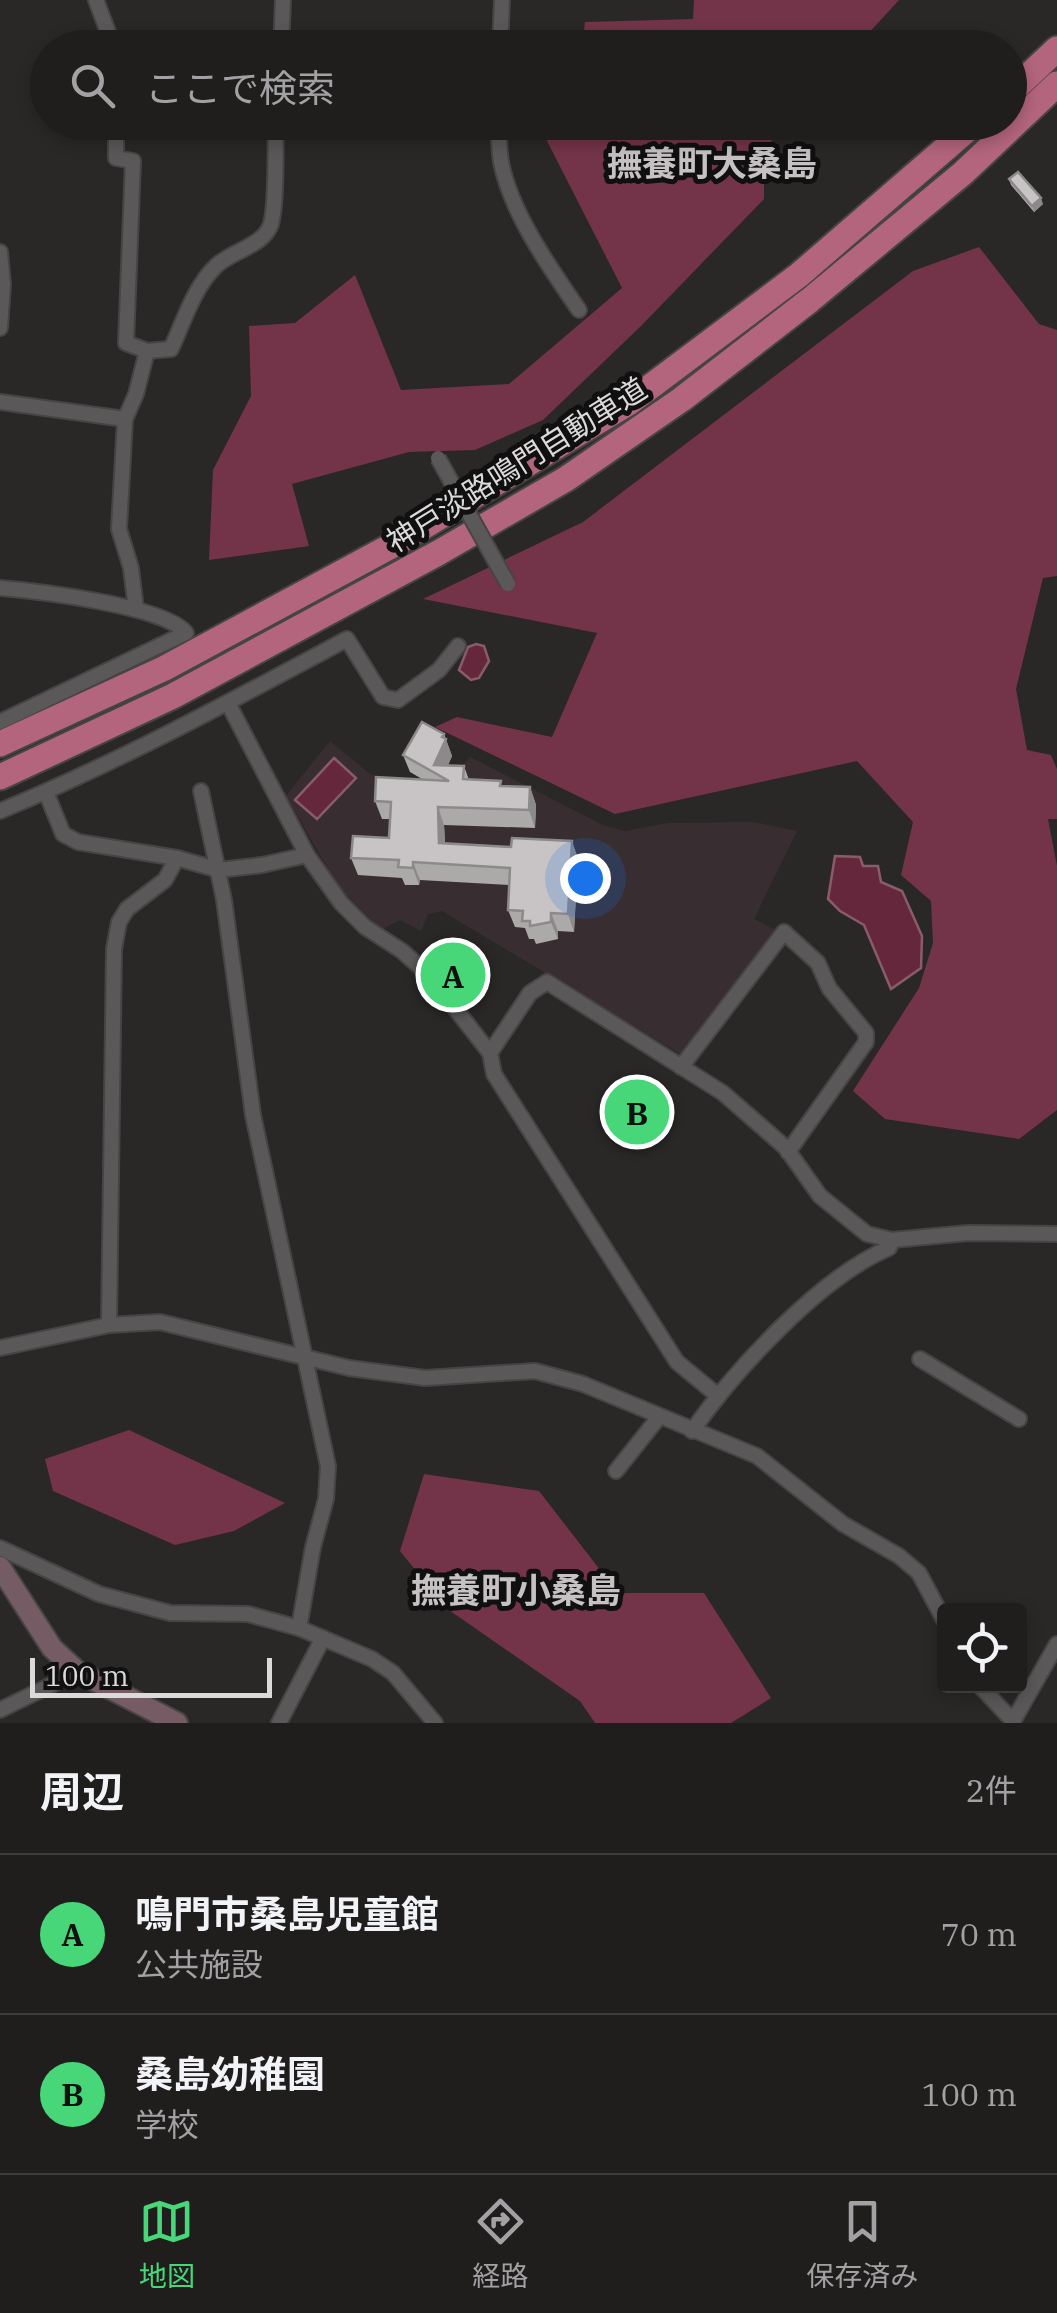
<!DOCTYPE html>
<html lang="ja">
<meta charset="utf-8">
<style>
:root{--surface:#201d1d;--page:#2d2a2a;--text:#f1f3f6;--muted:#a2a2a4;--line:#3d3b3b;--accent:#47d779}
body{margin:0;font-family:"IBM Plex Serif","Noto Sans JP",serif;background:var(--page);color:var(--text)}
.controls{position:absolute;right:30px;bottom:30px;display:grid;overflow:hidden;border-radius:10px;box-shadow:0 5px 15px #0003}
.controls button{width:90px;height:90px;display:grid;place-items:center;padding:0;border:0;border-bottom:2px solid var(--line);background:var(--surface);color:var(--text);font:50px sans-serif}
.scale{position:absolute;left:30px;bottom:25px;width:242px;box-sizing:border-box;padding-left:10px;border:5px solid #dbd9da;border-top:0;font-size:28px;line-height:35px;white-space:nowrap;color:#dbd9da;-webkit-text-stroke:8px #111010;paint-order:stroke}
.you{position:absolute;left:585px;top:878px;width:35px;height:35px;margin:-25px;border:8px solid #fff;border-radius:50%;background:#1a73e8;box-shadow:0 0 0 15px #1a73e833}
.badge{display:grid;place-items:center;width:65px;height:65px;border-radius:50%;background:var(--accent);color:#111;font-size:32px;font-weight:700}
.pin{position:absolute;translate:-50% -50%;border:5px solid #fff;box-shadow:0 2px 10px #0006}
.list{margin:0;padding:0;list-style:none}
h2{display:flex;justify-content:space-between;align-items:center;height:130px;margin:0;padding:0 40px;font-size:42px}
h2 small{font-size:32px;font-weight:400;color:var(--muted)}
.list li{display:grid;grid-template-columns:65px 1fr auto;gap:30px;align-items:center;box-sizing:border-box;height:160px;padding:0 40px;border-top:2px solid var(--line)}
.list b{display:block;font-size:38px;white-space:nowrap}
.list p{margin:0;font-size:32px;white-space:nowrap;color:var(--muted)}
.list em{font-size:32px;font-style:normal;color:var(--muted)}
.icon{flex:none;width:55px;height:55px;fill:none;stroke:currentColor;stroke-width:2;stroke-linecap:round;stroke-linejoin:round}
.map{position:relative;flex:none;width:1057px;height:1723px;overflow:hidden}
.search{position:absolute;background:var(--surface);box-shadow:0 5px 15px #0003;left:30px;right:30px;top:30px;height:110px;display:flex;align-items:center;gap:25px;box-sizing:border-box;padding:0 35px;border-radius:55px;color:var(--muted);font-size:38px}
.sheet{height:450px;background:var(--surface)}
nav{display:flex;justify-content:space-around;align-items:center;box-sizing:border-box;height:140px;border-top:2px solid var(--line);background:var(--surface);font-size:28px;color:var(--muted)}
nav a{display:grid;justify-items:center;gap:5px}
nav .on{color:var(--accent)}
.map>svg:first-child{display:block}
.built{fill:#382e31}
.forest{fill:#733449}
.water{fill:#65273c;stroke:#885c6b;stroke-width:2.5}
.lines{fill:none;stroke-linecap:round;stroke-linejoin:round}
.street-casing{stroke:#464445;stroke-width:18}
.secondary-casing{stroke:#464445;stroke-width:24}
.highway-casing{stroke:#464445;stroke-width:29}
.street{stroke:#5b5859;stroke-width:14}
.secondary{stroke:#755c64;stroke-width:20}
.highway{stroke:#b3657d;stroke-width:25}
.street-bridge-casing{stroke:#464445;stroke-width:18;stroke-linecap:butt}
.street-bridge{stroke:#5b5859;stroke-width:14}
.wall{fill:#aca9a9}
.shaded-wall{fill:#8c898a}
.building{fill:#c8c4c5;stroke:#8c898a;stroke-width:2.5}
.labels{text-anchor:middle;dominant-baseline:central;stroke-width:10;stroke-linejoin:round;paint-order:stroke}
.street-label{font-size:30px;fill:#dbd9da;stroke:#111010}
.quarter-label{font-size:35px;font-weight:bold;fill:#c6c2c3;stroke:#111010}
</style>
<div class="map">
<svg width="1057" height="1723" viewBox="0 0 1057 1723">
<rect width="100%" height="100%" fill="#2a2727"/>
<polygon class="built" points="330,741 370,774 394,782 444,786 470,757 603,825 625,831 668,823 754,822 797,831 754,919 775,930 682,1055 442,911 428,914 421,931 400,920 381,930 339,888 286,796"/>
<g class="forest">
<polygon points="694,0 899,0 856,47 582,47 585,22 693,19"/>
<polygon points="555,122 788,123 764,149 764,199 642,325 543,420 475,450 409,452 292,484 309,546 209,560 213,470 251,396 249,326 295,323 355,275 401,390 509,384 622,288 546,139"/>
<polygon points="979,247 1039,324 1057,330 1057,576 1043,578 1016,689 1027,750 1051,755 1057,769 1057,819 1048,819 1057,866 1057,1110 1019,1139 885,1119 853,1091 919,988 933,943 931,901 901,875 913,822 857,761 615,814 435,727 457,717 552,737 597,633 423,599 583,522 913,271"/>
<polygon points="129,1430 285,1503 234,1531 175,1545 53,1491 45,1459"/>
<polygon points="424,1474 539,1491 618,1593 704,1593 771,1698 731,1723 595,1723 580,1701 446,1608 400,1551"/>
</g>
<g class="water">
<polygon points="476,644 484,646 489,661 479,678 471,680 459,670 468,647"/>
<polygon points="334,758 356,778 317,819 295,800"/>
<polygon points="835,856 860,857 863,866 878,866 881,882 902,891 922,936 921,968 891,989 864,925 840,911 828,899"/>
</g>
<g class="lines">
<g class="street-casing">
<g id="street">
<polyline points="96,0 114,48"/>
<polyline points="281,48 283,0"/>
<polyline points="500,48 502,0"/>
<polyline points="116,122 116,158 133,161 126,343 147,351 136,394 125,419 119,529 131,568 136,609"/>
<path d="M 498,122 C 499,136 499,149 501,162 C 511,213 550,268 579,310"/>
<polyline points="0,252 3,284 0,328"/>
<path d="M 147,351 L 171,349 C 184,321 194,287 216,266 C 231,251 264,246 271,224 C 277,203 275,147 276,122"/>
<polyline points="0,402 125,419"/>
<path d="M 0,588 C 37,591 166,606 186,633 L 0,722"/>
<polyline points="228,703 307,855 341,903 365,927 402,951 429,975 490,1053 494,1074 677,1362 717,1395"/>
<polyline points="201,791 224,900 253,1115 328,1466 326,1499 313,1547 299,1628"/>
<polyline points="46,792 63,834 78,842 177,858 219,870 262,865 307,855"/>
<path d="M 0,811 C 119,762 233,700 347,639 L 383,697 L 398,700 L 439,670 L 458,646"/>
<polyline points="490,1053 530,993 547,982 723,1093 786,1148 820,1196 867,1234 892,1240 968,1233 1057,1234"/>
<polyline points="681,1067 784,932 818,963 829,988 866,1033 866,1042 788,1152"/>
<polyline points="109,1325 114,949 119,922 127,909 165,880 177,858"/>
<polyline points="0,1348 109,1325 160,1322 349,1368 425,1378 535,1371 583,1384 757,1456 843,1524 899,1556 919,1573 944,1620"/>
<polyline points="920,1359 1019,1419"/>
<path d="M 692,1431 C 735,1370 820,1277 889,1248 L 892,1240"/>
<polyline points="616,1471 659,1417"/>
<polyline points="0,1548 99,1594 170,1613 248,1614 299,1628 372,1659 393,1673 435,1723"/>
<polyline points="980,1686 1013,1721"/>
<polyline points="0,1710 78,1672"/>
<polyline points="279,1723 323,1638"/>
<polyline points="1012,1723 1057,1644"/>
</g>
</g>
<g class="secondary-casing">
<polyline id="secondary" points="0,1567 52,1648 78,1672 177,1723"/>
</g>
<g class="highway-casing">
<g id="highway">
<polyline points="1010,93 1057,49"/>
<polyline points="0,744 165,668 393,545 630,402 799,275 976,122"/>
<polyline points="0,777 173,696 438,553 566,479 682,399 810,300 963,173 1057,84"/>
</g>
</g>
<use href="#street" class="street"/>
<use href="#secondary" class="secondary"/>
<use href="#highway" class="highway"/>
<g class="street-bridge-casing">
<polyline id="street-bridge" points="438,458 508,584"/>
</g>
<use href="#street-bridge" class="street-bridge"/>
</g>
<g class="wall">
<polygon points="1009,179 1043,204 1034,212 1011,185"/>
<polygon points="444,734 452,756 448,765 464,766 469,780 503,786 530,787 536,805 535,828 444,825 445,843 578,858 574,932 558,931 558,939 536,944 534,939 529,939 525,928 515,927 508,910 509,885 420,880 419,885 405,885 402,878 358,875 351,858 389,838 390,819 382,819 375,801 422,779 410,772 403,755"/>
</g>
<g class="shaded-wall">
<polygon points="1041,198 1043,204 1034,212 1032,206"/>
<polygon points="444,734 452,756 443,777 434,765"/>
<polygon points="530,787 536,805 535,828 529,810"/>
<polygon points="438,807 444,825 446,860 439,843"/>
<polygon points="572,841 578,858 574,932 568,914"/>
<polygon points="413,862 420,880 419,885 413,868"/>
<polygon points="551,913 558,931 558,939 551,922"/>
</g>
<g class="building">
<polygon points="1018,172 1041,198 1032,206 1009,179"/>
<polygon points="422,722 444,734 442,737 446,739 434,765 464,766 463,779 501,781 500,786 530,787 529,810 438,807 439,843 511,847 512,838 572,841 568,914 551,913 551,922 530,926 530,921 522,921 523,911 508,910 510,868 413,862 413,868 398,867 399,860 351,858 353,836 389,838 391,802 375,801 376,777 449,781 403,755"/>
</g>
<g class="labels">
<g class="street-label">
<text transform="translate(516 464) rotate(-32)">神戸淡路鳴門自動車道</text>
</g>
<g class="quarter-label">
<text x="712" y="163">撫養町大桑島</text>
<text x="516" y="1590">撫養町小桑島</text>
</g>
</g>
</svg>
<div class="controls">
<button><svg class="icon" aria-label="locate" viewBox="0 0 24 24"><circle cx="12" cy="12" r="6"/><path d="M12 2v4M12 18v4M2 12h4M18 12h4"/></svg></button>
</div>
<div class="scale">100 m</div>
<div class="you"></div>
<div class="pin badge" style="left:453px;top:975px">A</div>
<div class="pin badge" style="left:637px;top:1112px">B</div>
<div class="search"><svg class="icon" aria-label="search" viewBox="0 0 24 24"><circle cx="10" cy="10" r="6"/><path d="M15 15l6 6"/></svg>ここで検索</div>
</div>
<section class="sheet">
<h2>周辺<small>2件</small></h2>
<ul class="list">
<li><span class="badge">A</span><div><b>鳴門市桑島児童館</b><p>公共施設</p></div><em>70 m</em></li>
<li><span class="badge">B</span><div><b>桑島幼稚園</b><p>学校</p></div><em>100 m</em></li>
</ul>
</section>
<nav>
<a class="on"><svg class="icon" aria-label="map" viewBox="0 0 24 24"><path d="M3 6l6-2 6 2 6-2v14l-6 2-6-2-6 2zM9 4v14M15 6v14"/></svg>地図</a>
<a><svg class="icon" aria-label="directions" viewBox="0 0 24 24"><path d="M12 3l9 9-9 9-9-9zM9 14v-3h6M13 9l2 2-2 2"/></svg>経路</a>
<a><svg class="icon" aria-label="saved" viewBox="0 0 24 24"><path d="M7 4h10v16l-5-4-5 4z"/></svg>保存済み</a>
</nav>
